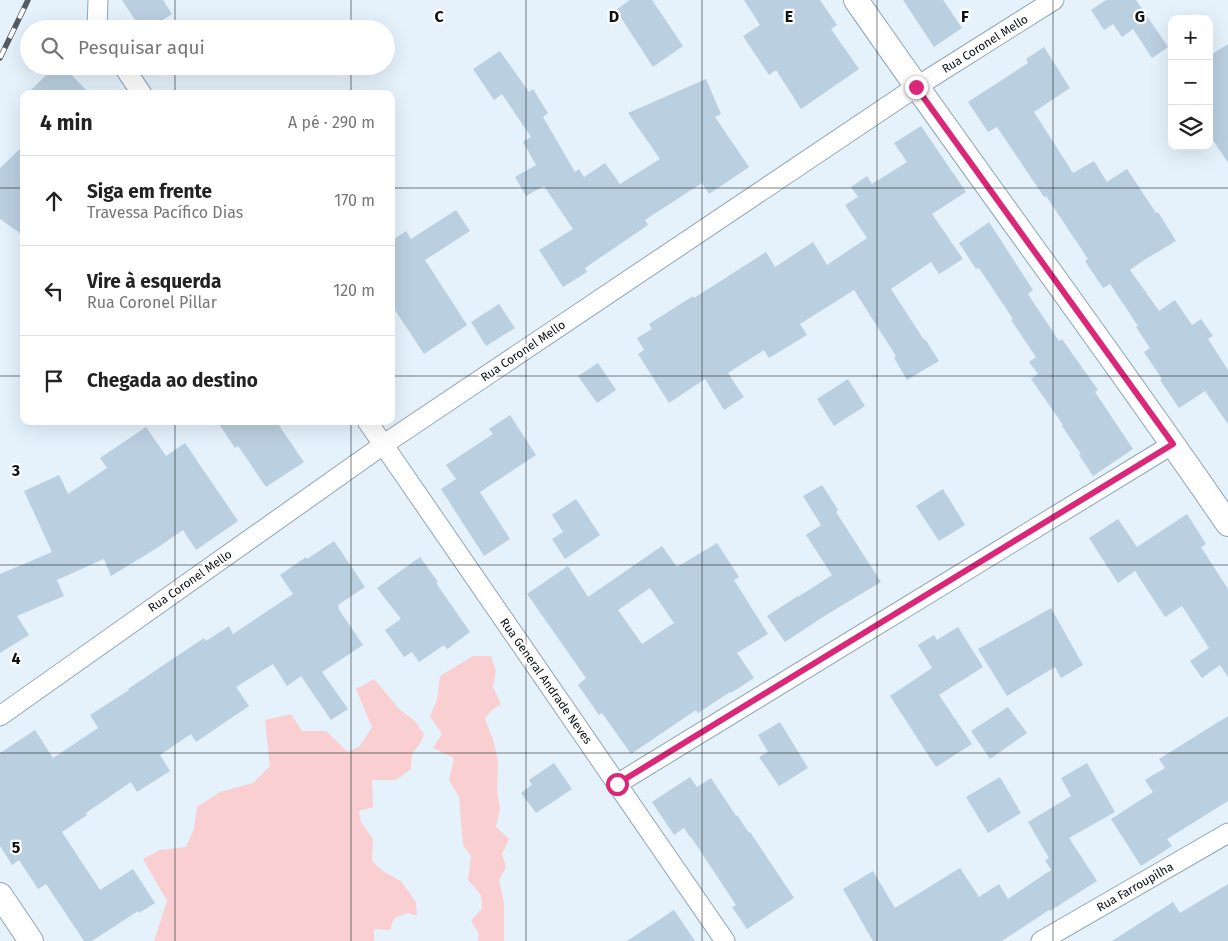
<!DOCTYPE html>
<html lang="pt">
<meta charset="utf-8">
<style>
:root{--surface:#fff;--page:#f2f2f2;--text:#222;--muted:#767676;--line:#e0e0e0}
body{margin:0;font-family:"Fira Sans",sans-serif;background:var(--page);color:var(--text)}
.controls{position:absolute;right:15px;top:15px;display:grid;overflow:hidden;border-radius:10px;box-shadow:0 5px 20px #0002}
.controls button{width:45px;height:45px;display:grid;place-items:center;padding:0;border:0;border-bottom:1px solid var(--line);background:var(--surface);color:var(--text);font:25px sans-serif}
.stop{position:absolute;width:15px;height:15px;margin:-11px;border:4px solid #db2777;border-radius:50%;background:#fff}
.stop.end{background:#db2777;border-color:#fff;box-shadow:0 1px 5px #0008}
.list{margin:0;padding:0;list-style:none}
h2{display:flex;justify-content:space-between;align-items:center;height:65px;margin:0;padding:0 20px;font-size:21px}
h2 small{font-size:16px;font-weight:400;color:var(--muted)}
.list li{display:grid;grid-template-columns:32px 1fr auto;gap:15px;align-items:center;box-sizing:border-box;height:90px;padding:0 20px;border-top:1px solid var(--line)}
.list b{display:block;font-size:19px;white-space:nowrap}
.list p{margin:0;font-size:16px;white-space:nowrap;color:var(--muted)}
.list em{font-size:16px;font-style:normal;color:var(--muted)}
.icon{flex:none;width:28px;height:28px;fill:none;stroke:currentColor;stroke-width:2;stroke-linecap:round;stroke-linejoin:round}
.map{position:relative;flex:none;width:1228px;height:941px;overflow:hidden}
.search{position:absolute;background:var(--surface);box-shadow:0 5px 20px #0002;left:20px;top:20px;width:375px;height:55px;display:flex;align-items:center;gap:12px;box-sizing:border-box;padding:0 18px;border-radius:28px;color:var(--muted);font-size:19px}
.panel{position:absolute;background:var(--surface);box-shadow:0 5px 20px #0002;left:20px;top:90px;width:375px;height:335px;border-radius:10px}
.map>svg:first-child{display:block}
.green{fill:#facfd1}
.building{fill:#bacfe0;fill-rule:evenodd}
.lines{fill:none;stroke-linecap:round;stroke-linejoin:round}
.minor-casing{stroke:#90a5b5;stroke-width:21}
.tertiary-casing{stroke:#90a5b5;stroke-width:26}
.minor{stroke:#fff;stroke-width:19}
.tertiary{stroke:#fff;stroke-width:24}
.rail-casing{stroke:#535c63;stroke-width:5.5}
.rail{stroke:#fff;stroke-width:4;stroke-dasharray:11;stroke-linecap:butt}
.route{stroke:#db2777;stroke-width:6}
.grid{fill:none;stroke:#0b1218;stroke-width:1;stroke-opacity:0.55}
.labels{text-anchor:middle;dominant-baseline:central;stroke-width:4.5;stroke-linejoin:round;paint-order:stroke}
.street-label{font-size:12px;fill:#0b1218;stroke:#fff}
.grid-label{font-size:16px;text-anchor:middle;font-weight:bold;fill:#0b1218;stroke:#fff;stroke-width:4.5;stroke-linejoin:round;paint-order:stroke}
</style>
<div class="map">
<svg width="1228" height="941" viewBox="0 0 1228 941">
<rect width="100%" height="100%" fill="#e5f2fc"/>
<g class="green">
<polygon points="473,656 491,656 496,671 493,687 501,704 492,710 485,718 494,743 498,761 497,790 500,809 496,827 509,839 502,854 506,867 499,880 504,904 504,941 478,941 479,934 471,921 482,908 481,895 468,880 471,856 463,845 459,797 449,780 454,758 433,748 442,734 430,716 437,700 440,676"/>
<polygon points="374,679 401,711 414,720 424,734 421,742 412,754 411,769 396,780 372,780 373,807 359,811 361,822 373,839 372,861 384,872 401,881 416,902 417,916 408,913 394,918 390,930 374,929 374,941 154,941 167,901 143,859 160,850 186,847 194,829 197,807 220,792 253,783 270,766 265,720 291,714 302,731 326,731 348,752 360,746 372,727 356,689"/>
</g>
<g class="building">
<polygon points="122,0 163,0 172,14 149,29 141,29"/>
<polygon points="630,0 652,0 683,46 653,67 616,10"/>
<polygon points="744,0 820,0 837,25 831,29 859,69 801,109 776,70 769,75 743,36 760,25"/>
<polygon points="903,0 943,0 962,28 934,47"/>
<polygon points="1106,0 1136,0 1168,47 1152,58 1133,29 1122,37 1113,24 1104,30 1091,10"/>
<polygon points="1228,44 1228,163 1209,134 1209,56"/>
<polygon points="1044,47 1070,88 1034,112 1073,173 1094,161 1107,182 1127,169 1156,213 1158,212 1176,241 1144,260 1130,270 1159,311 1175,300 1192,325 1201,319 1213,336 1208,339 1228,370 1228,424 1205,391 1179,408 1160,380 1162,379 1144,352 1150,348 1136,327 1138,326 1110,284 1103,288 1085,261 1088,259 1046,196 1044,197 997,127 988,132 968,102 1028,63 1026,59"/>
<polygon points="500,51 529,92 533,89 548,113 543,117 575,172 579,169 584,177 605,163 620,184 660,159 628,113 706,79 721,114 715,117 749,167 709,194 702,183 645,220 648,225 585,268 587,272 563,287 539,250 573,229 544,186 526,196 515,177 536,165 523,142 531,137 502,94 494,100 473,69"/>
<polygon points="55,66 63,66 90,94 27,94"/>
<polygon points="921,126 966,192 932,214 963,259 939,274 931,262 891,289 924,340 925,339 939,361 907,380 894,358 896,356 854,290 800,324 807,335 769,358 764,350 728,373 744,397 724,410 705,379 669,403 638,354 644,350 637,338 652,329 649,324 693,296 694,298 766,252 775,267 813,242 827,265 867,238 845,205 858,197 851,187 867,176 872,184 907,162 894,143"/>
<polygon points="24,145 24,236 0,219 0,168"/>
<polygon points="456,210 470,231 425,260 467,325 424,354 391,304 391,241 406,231 411,239"/>
<polygon points="989,222 1033,290 1028,294 1059,341 1062,339 1098,390 1095,392 1133,449 1093,476 1079,455 1081,454 1062,426 1063,425 1031,379 1038,374 1029,362 1036,357 1011,320 1013,319 979,268 976,269 959,243"/>
<polygon points="499,304 515,328 486,346 471,322"/>
<polygon points="598,363 616,390 597,403 578,376"/>
<polygon points="848,379 865,406 834,426 817,399"/>
<polygon points="510,415 536,455 480,492 510,539 484,556 441,489 456,479 446,465 493,434 489,429"/>
<polygon points="217,421 276,421 304,462 266,487 238,446 235,448"/>
<polygon points="146,427 166,456 185,443 238,521 196,550 183,530 157,548 111,576 104,559 57,580 64,596 17,616 29,635 0,653 0,574 52,552 24,491 59,475 68,494 107,468 100,458"/>
<polygon points="822,485 838,510 836,512 881,582 826,615 785,642 767,616 798,596 798,597 832,575 806,535 821,525 803,496"/>
<polygon points="943,489 965,525 939,541 916,506"/>
<polygon points="576,499 600,535 565,559 552,539 563,532 552,515"/>
<polygon points="1187,514 1206,544 1201,547 1228,589 1228,677 1220,665 1202,678 1190,661 1209,648 1182,606 1165,617 1135,571 1118,583 1089,538 1118,519 1137,547"/>
<polygon points="334,541 365,587 338,605 339,607 338,608 363,645 322,672 348,709 331,720 301,676 287,686 273,664 236,687 249,706 196,742 191,734 160,755 170,771 137,792 131,782 86,813 87,815 62,832 100,890 133,869 155,903 139,913 138,911 92,941 84,941 46,884 38,889 19,860 12,865 0,846 0,753 35,730 53,758 98,728 90,715 129,690 128,689 204,638 206,641 229,626 233,634 293,594 280,575 306,557 307,559"/>
<path d="M 717,543 L 739,577 L 734,580 L 768,634 L 737,653 L 754,678 L 731,693 L 730,692 L 698,713 L 696,710 L 631,754 L 602,713 L 599,715 L 578,685 L 586,678 L 527,594 L 568,566 L 588,597 L 662,546 L 677,567 ZM 650,588 L 674,623 L 642,644 L 618,610 Z"/>
<polygon points="420,557 438,582 436,583 470,632 447,649 444,645 419,662 412,652 404,657 385,630 401,619 377,588"/>
<polygon points="1051,608 1083,665 1061,678 1055,667 1007,696 978,649"/>
<polygon points="958,627 983,667 939,695 972,744 936,767 890,696 932,668 918,645 934,635 937,640"/>
<polygon points="1008,707 1027,733 990,759 971,731"/>
<polygon points="1228,716 1228,801 1167,839 1172,846 1141,866 1111,819 1153,792 1145,780 1165,768 1159,759"/>
<polygon points="780,722 808,768 779,786 759,757 768,752 758,735"/>
<polygon points="554,763 572,789 536,813 521,793 532,785 529,780"/>
<polygon points="1087,763 1115,812 1069,838 1097,881 1050,911 1049,910 1002,941 873,941 843,889 873,871 895,908 960,868 979,897 999,884 1008,899 1051,870 1045,860 1049,858 1028,822 1071,796 1061,778"/>
<polygon points="690,777 697,787 711,778 736,816 737,815 749,833 750,832 794,898 747,929 732,907 736,905 691,837 690,837 684,828 674,835 652,802"/>
<polygon points="1000,777 1021,813 988,833 966,797"/>
<polygon points="1228,884 1228,941 1112,941 1173,902 1180,913"/>
<polygon points="674,910 695,941 627,941"/>
</g>
<g class="lines">
<g class="minor-casing">
<g id="minor">
<polyline points="97,29 98,0"/>
<polyline points="123,66 142,94"/>
<polyline points="367,421 725,941"/>
<polyline points="0,716 383,445 916,87 1054,0"/>
<polyline points="617,784 1173,444"/>
<polyline points="1041,941 1228,833"/>
</g>
</g>
<g class="tertiary-casing">
<g id="tertiary">
<path d="M 856,0 C 978,176 1107,347 1228,524"/>
<polyline points="0,895 31,941"/>
</g>
</g>
<use href="#minor" class="minor"/>
<use href="#tertiary" class="tertiary"/>
<g class="rail-casing">
<polyline id="rail" points="0,58 28,0"/>
</g>
<use href="#rail" class="rail"/>
</g>
<g class="lines">
<polyline class="route" points="617,784 1173,444 916,87"/>
</g>
<path class="grid" d="M 175,0 L 175,29M 351,0 L 351,29M 526,0 L 526,941M 702,0 L 702,941M 877,0 L 877,941M 1053,0 L 1053,941M 175,66 L 175,94M 351,66 L 351,94M 0,188 L 24,188M 391,188 L 1228,188M 0,376 L 24,376M 391,376 L 1228,376M 175,421 L 175,941M 351,421 L 351,941M 0,565 L 1228,565M 0,753 L 1228,753"/>
<g class="labels">
<g class="street-label">
<text transform="translate(985 44) rotate(-32)">Rua Coronel Mello</text>
<text transform="translate(523 351) rotate(-34)">Rua Coronel Mello</text>
<text transform="translate(190 581) rotate(-35)">Rua Coronel Mello</text>
<text transform="translate(546 681) rotate(55)">Rua General Andrade Neves</text>
<text transform="translate(1135 887) rotate(-30)">Rua Farroupilha</text>
</g>
</g>
<g class="grid-label">
<text x="439" y="22">C</text>
<text x="614" y="22">D</text>
<text x="789" y="22">E</text>
<text x="965" y="22">F</text>
<text x="1140" y="22">G</text>
<text x="16" y="476">3</text>
<text x="16" y="664">4</text>
<text x="16" y="853">5</text>
</g>
</svg>
<div class="controls">
<button>+</button>
<button>−</button>
<button><svg class="icon" aria-label="layers" viewBox="0 0 24 24"><path d="M12 4l9 5-9 5-9-5zM3 14l9 5 9-5"/></svg></button>
</div>
<div class="stop" style="left:617px;top:784px"></div>
<div class="stop end" style="left:916px;top:87px"></div>
<div class="search"><svg class="icon" aria-label="search" viewBox="0 0 24 24"><circle cx="10" cy="10" r="6"/><path d="M15 15l6 6"/></svg>Pesquisar aqui</div>
<section class="panel">
<h2>4 min<small>A pé · 290 m</small></h2>
<ul class="list">
<li><svg class="icon" aria-label="ahead" viewBox="0 0 24 24"><path d="M12 20V5M6 11l6-6 6 6"/></svg><div><b>Siga em frente</b><p>Travessa Pacífico Dias</p></div><em>170 m</em></li>
<li><svg class="icon" aria-label="left" viewBox="0 0 24 24"><path d="M17 20v-9H6M10 6l-5 5 5 5"/></svg><div><b>Vire à esquerda</b><p>Rua Coronel Pillar</p></div><em>120 m</em></li>
<li><svg class="icon" aria-label="arrive" viewBox="0 0 24 24"><path d="M6 21V4h12l-3 4 3 4H6"/></svg><div><b>Chegada ao destino</b></div></li>
</ul>
</section>
</div>
